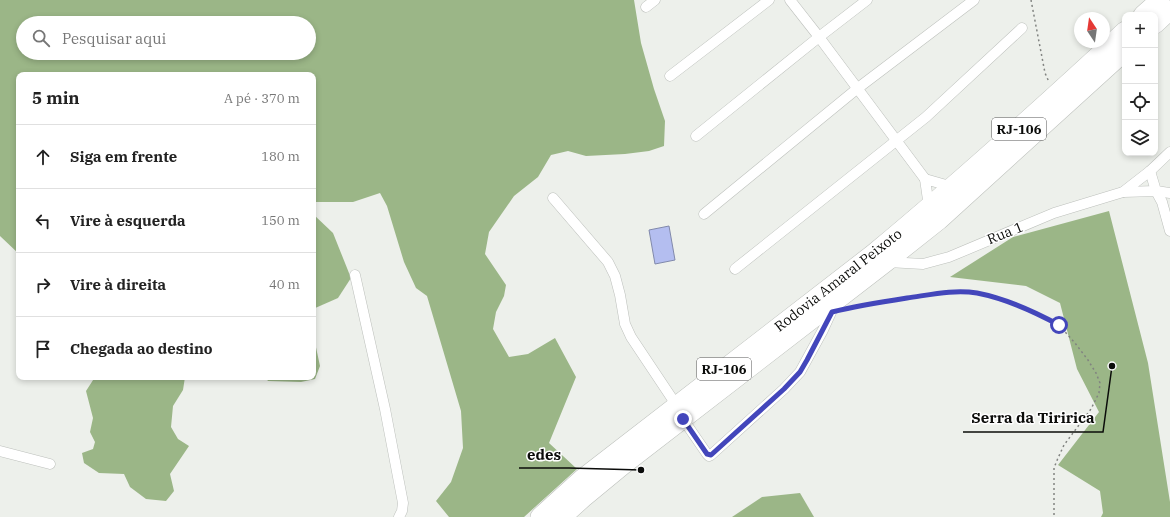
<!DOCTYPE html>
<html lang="pt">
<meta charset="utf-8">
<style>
:root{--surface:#fff;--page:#f6f6f6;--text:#222;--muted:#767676;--line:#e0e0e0}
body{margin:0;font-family:"IBM Plex Serif",serif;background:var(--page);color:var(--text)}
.controls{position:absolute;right:12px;top:12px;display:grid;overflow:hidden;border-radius:8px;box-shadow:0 2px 6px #0003}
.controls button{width:36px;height:36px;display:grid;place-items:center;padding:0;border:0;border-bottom:1px solid var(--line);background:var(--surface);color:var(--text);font:20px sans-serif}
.compass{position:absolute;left:1074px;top:12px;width:36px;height:36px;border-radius:50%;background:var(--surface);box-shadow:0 2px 6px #0003;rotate:347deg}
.stop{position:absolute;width:12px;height:12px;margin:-9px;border:3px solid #4346bb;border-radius:50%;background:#fff}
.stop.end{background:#4346bb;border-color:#fff;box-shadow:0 1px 4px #0008}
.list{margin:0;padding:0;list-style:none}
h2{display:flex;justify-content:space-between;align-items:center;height:52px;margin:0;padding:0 16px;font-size:17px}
h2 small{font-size:13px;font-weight:400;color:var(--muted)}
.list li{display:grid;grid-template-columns:26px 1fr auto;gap:12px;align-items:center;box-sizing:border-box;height:64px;padding:0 16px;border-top:1px solid var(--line)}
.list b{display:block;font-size:15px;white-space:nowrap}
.list em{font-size:13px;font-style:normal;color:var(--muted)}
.icon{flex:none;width:22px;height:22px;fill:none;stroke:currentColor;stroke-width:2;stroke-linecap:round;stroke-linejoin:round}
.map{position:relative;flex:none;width:1170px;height:517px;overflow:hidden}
.search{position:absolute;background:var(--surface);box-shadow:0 2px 6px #0003;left:16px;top:16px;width:300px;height:44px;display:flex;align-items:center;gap:10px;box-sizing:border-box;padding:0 14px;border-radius:22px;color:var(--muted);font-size:15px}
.panel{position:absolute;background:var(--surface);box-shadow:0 2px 6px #0003;left:16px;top:72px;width:300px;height:308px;border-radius:8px}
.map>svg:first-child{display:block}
.forest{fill:#9bb687;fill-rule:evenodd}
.water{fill:#b4bef0;stroke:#8189ab}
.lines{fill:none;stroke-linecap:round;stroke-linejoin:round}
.street-casing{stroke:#bdc0bc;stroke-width:11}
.highway-casing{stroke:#bdc0bc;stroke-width:20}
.path{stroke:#818380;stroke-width:1.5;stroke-dasharray:2 3;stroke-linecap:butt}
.street{stroke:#fff;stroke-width:10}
.highway{stroke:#fff;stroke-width:19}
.route{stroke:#4346bb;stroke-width:5}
.labels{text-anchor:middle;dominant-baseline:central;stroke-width:3;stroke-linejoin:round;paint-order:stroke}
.shield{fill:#fff;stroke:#545554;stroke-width:1}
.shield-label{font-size:13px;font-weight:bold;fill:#0b0c0a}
.street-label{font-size:14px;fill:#0b0c0a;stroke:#fff}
.leader{fill:none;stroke:#0b0c0a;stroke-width:1.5}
.callout-dot{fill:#0b0c0a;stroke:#fff;stroke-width:1.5}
.callout-label{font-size:15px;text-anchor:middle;font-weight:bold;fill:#0b0c0a;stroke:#fff;stroke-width:3;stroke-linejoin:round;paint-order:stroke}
</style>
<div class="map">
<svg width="1170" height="517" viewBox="0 0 1170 517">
<rect width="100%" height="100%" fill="#edf0eb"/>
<g class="forest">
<path d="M 0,0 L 634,0 L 641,43 L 654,89 L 665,121 L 664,146 L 649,151 L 625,154 L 586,156 L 568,151 L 551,155 L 538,177 L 514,196 L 489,232 L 485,254 L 506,285 L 504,296 L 496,312 L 493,329 L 509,357 L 528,354 L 555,338 L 576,377 L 549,443 L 577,469 L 524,517 L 449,517 L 436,501 L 451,482 L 463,448 L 461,411 L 427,296 L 416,288 L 404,262 L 387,206 L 380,193 L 353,202 L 313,202 L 313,75 L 19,75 L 19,254 L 0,236 ZM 23,23 L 309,23 L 309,53 L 23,53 Z"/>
<polygon points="1109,211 1148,363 1170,502 1170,517 1101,517 1103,513 1100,491 1058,465 1099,412 1077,369 1060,303 1026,286 950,277 1013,237"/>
<polygon points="313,214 333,233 351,278 338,298 313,309"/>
<polygon points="313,335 314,338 320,366 315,379 301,382 268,381 265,377 313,377"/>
<polygon points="95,377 185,377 183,390 173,406 171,427 178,439 189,446 170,474 174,491 166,501 146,499 130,487 124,474 99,473 84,463 82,453 93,449 95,442 90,432 93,418 86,391"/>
<polygon points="800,493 814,517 732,517 762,497"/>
</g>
<polygon class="water" points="669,226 675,260 655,264 649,230"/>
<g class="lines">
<g class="street-casing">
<g id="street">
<polyline points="790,0 819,37 925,179"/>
<polyline points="646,7 655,0"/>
<polyline points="670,76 769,0"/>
<polyline points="696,136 819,37 867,0"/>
<polyline points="1150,171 1156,191 1170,193"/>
<polyline points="1123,192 1156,191 1162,202 1170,231"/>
<polyline points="553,198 608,262 615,276 620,295 625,324 631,337 677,406"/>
<polyline points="929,207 925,179 953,187"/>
<polyline points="704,214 858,88 974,0"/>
<polyline points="888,262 923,264 949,257 1054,213 1123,192 1150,171 1170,152"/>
<polyline points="735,269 926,117 1022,28"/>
<polyline points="355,275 385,409 403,503 402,511 399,517"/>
<polyline points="683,419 707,454 709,456 711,455 784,389 800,372 823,330 834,306"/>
<polyline points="0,451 50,464"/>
</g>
</g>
<g class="highway-casing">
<g id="highway">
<polyline points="1143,15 1160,0"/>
<polyline points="1155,24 1170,10"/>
<path d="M 540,517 L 582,479 L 873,254 C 960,182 1043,107 1125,31"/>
<polyline points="562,517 583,498 623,465 886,262 939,220 1125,51"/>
</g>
</g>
<g class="path">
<polyline points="1031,0 1045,73 1049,82"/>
<polyline points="851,307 941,293 964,292 977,293 1005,301 1059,325 1075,343 1088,360 1096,373 1100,383 1099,393 1091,409 1064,445 1058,458 1054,468 1054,517"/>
</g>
<use href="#street" class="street"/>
<use href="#highway" class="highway"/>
</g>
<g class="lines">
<path class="route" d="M 683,419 L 707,454 L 711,455 L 784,389 L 800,372 L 807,360 L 832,312 C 856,306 881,302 907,298 C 929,295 954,289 977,293 C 1003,298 1035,312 1059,325"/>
</g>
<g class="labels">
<g class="shield">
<rect x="992" y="118" width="54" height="22" rx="3"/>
<rect x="697" y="358" width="54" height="22" rx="3"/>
</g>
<g class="shield-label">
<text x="1019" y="129">RJ-106</text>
<text x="724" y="369">RJ-106</text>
</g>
<g class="street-label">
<text transform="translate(1005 233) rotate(-22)">Rua 1</text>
<text transform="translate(838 280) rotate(-38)">Rodovia Amaral Peixoto</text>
</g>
</g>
<path class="leader" d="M1112 366L1103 432H963M641 470L569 468H519"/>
<g class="callout-dot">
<circle cx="1112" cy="366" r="4"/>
<circle cx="641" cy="470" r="4"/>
</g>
<g class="callout-label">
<text x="1033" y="423">Serra da Tiririca</text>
<text x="544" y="460">edes</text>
</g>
</svg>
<div class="controls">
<button>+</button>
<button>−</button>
<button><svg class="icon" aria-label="locate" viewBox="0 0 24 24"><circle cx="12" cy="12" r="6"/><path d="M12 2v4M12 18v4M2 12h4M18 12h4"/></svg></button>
<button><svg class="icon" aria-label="layers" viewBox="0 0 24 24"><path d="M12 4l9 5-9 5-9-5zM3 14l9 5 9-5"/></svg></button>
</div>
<svg class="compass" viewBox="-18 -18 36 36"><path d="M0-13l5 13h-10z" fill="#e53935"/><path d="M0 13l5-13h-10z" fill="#767676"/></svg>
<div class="stop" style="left:1059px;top:325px"></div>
<div class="stop end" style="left:683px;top:419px"></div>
<div class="search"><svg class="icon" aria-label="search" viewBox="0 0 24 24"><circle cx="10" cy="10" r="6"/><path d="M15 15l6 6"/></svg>Pesquisar aqui</div>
<section class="panel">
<h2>5 min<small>A pé · 370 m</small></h2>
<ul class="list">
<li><svg class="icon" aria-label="ahead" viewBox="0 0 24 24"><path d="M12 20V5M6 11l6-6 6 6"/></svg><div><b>Siga em frente</b></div><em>180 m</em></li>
<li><svg class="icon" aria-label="left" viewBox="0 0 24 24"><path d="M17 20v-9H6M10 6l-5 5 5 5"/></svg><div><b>Vire à esquerda</b></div><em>150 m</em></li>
<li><svg class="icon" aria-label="right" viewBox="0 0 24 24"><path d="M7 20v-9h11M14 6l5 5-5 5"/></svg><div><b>Vire à direita</b></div><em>40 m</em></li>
<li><svg class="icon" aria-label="arrive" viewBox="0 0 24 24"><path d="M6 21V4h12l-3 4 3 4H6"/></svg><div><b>Chegada ao destino</b></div></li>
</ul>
</section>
</div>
